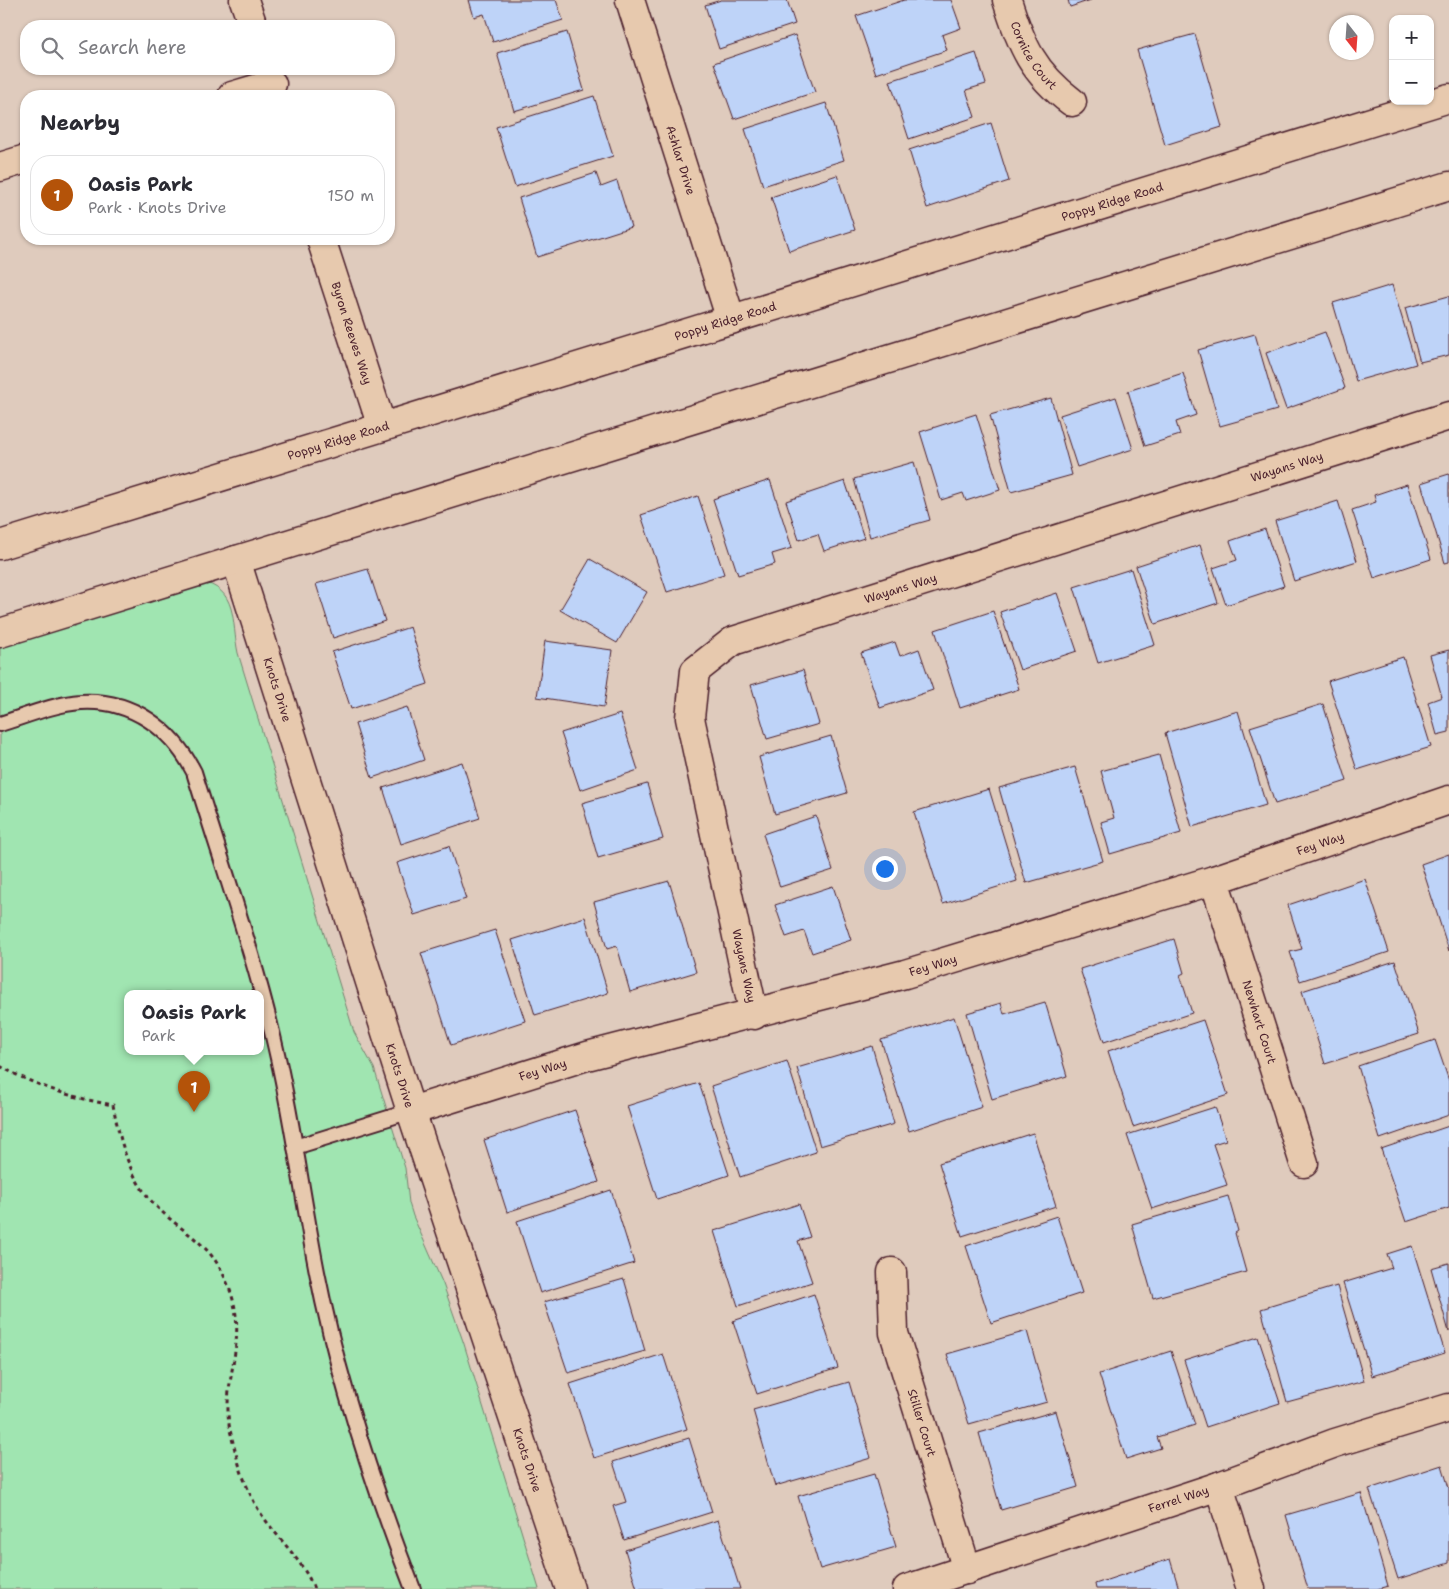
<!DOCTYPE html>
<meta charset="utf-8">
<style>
:root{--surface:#fff;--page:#f2f2f3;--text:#2b2b33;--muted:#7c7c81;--line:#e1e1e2;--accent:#b45309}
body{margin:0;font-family:"Shantell Sans",sans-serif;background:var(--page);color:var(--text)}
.controls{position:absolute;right:15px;top:15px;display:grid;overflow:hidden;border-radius:10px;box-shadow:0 1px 4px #0004}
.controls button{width:45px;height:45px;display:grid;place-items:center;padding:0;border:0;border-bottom:1px solid var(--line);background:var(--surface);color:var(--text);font:25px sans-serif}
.compass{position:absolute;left:1329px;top:15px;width:45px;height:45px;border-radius:50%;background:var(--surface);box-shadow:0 1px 4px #0004;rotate:163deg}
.you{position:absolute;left:884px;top:868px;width:18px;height:18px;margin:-12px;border:4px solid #fff;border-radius:50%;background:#1a73e8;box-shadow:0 0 0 8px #1a73e833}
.badge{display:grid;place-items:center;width:32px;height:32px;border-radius:50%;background:var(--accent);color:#fff;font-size:16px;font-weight:700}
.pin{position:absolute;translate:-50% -41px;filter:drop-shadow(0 1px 2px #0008)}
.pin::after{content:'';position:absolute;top:26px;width:18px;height:15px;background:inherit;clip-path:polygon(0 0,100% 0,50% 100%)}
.popup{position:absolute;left:124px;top:990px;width:140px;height:65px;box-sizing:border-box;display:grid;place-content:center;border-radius:10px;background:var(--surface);filter:drop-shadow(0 1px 4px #0005);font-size:16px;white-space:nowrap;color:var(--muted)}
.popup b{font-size:19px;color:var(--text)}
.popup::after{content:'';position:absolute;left:50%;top:100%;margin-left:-10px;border:10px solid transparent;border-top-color:var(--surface)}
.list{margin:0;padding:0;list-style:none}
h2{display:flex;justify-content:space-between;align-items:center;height:65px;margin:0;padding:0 20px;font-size:21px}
h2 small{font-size:16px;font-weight:400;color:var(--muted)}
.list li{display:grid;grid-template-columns:32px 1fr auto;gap:15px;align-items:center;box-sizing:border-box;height:80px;margin:0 10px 10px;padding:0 10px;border:1px solid var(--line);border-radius:20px}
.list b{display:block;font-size:19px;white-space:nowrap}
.list p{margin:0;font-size:16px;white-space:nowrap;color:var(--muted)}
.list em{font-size:16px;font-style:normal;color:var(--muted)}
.icon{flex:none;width:28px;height:28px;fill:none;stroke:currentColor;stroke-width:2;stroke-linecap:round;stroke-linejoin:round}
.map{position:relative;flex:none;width:1449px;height:1589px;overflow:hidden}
.search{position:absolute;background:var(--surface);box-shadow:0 1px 4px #0004;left:20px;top:20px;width:375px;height:55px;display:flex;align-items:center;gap:12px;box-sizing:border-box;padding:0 18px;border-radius:20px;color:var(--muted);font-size:19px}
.panel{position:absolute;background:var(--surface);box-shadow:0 1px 4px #0004;left:20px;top:90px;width:375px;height:155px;border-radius:20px}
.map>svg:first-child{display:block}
.green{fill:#a0e5b1;stroke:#75826e;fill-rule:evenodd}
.building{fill:#bed3f8;stroke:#4a1f2b}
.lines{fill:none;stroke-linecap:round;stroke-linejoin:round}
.service-casing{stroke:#4a1f2b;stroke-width:18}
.minor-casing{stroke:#4a1f2b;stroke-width:31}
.path{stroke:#4a1f2b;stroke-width:3;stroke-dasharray:4 4;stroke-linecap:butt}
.service{stroke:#e7c9ae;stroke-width:14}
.minor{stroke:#e7c9ae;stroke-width:28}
.labels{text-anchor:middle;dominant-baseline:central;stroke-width:4;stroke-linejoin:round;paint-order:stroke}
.street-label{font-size:12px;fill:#4a1f2b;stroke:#e7c9ae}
</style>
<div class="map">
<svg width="1449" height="1589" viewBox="0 0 1449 1589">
<rect width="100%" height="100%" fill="#dfcbbd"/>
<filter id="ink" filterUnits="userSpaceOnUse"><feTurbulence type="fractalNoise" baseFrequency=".02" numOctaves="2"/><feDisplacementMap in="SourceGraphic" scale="10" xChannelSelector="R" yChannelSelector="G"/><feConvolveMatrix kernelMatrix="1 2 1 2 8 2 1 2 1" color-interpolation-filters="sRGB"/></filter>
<g filter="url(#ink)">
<path class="green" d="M 199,581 C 239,589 231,621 238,653 L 350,1019 L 354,1032 L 374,1068 L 405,1168 L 409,1203 L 413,1216 L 443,1284 L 464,1344 L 539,1589 L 0,1589 L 0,648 L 149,601 ZM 128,993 L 260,993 L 260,1051 L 128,1051 Z"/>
<g class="building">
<polygon points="469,0 556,0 563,20 493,42 484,14 474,17"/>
<polygon points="721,0 787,0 795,24 719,49 705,5"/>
<polygon points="904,0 951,0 961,28 942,35 947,50 876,74 856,16"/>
<polygon points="1068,0 1091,0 1070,7"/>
<polygon points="567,32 584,90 514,111 497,53"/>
<polygon points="1195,34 1222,127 1165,145 1137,50"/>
<polygon points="795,35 815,92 734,119 714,63"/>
<polygon points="976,53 986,84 966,90 975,117 909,139 890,81"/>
<polygon points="594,96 613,156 515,187 496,127"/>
<polygon points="826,103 844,160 763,186 745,129"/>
<polygon points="991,123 1009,181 927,208 909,150"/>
<polygon points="596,173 601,187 617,181 631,227 537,257 519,198"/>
<polygon points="837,175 855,230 789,251 771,197"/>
<polygon points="1392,285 1416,364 1356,381 1333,303"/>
<polygon points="1449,296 1449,355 1420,362 1405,308"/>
<polygon points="1325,332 1345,388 1286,409 1266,353"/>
<polygon points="1255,334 1277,410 1220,426 1198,350"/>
<polygon points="1183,373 1196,415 1176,422 1180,435 1145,446 1128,391"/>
<polygon points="1116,397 1133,449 1077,467 1060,415"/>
<polygon points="1051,398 1072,475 1011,492 990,415"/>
<polygon points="976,414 1000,490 966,501 963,493 941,500 920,432"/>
<polygon points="914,462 930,520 870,537 854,479"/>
<polygon points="1449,474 1449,562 1445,563 1421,483"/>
<polygon points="770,480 792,548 772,554 775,564 738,575 713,499"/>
<polygon points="845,481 864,538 824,551 818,534 799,540 786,501"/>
<polygon points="1407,484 1431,559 1374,578 1352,510 1376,502 1374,495"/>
<polygon points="698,496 724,574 667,592 641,515"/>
<polygon points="1338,501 1357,561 1294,581 1275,521"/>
<polygon points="1265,529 1284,586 1226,605 1213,568 1237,560 1230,541"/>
<polygon points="1200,545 1218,603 1155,624 1136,566"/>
<polygon points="590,559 647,592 617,643 560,610"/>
<polygon points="368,569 385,621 333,638 316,584"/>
<polygon points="1131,569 1155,645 1098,663 1074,587"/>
<polygon points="1057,593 1077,651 1020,670 1000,612"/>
<polygon points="993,611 1019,689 960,708 935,630"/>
<polygon points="410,627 428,684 351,709 332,652"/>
<polygon points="545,641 612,650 604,707 537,697"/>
<polygon points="895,642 900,656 919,649 933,690 880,708 861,653"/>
<polygon points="1449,650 1449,732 1437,735 1428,702 1442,697 1430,655"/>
<polygon points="1403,657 1431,747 1357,770 1328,681"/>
<polygon points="803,670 819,724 767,739 751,685"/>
<polygon points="1323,704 1347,781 1275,804 1250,727"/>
<polygon points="407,707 424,760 372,778 355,724"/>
<polygon points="1238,711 1266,805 1192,827 1165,733"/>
<polygon points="620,714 638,770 580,790 561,733"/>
<polygon points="831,736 847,793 775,814 759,757"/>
<polygon points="1159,755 1181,833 1110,854 1101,822 1114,818 1101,771"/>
<polygon points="462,762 480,818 401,844 383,788"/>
<polygon points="1075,767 1103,861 1026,883 999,788"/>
<polygon points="647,784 663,839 598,858 582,803"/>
<polygon points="989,789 1017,881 943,904 914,812"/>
<polygon points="816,816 833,870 780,887 763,834"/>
<polygon points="449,846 466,899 414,915 397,863"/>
<polygon points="1449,854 1449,951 1421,864"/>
<polygon points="1365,879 1389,952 1300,981 1290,952 1302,949 1288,905"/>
<polygon points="669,881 696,972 630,992 617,946 607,949 594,902"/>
<polygon points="833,886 851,940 812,953 804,931 786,937 775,905"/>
<polygon points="585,917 608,993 535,1015 512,940"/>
<polygon points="495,930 525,1021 451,1045 421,953"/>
<polygon points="1174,939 1184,973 1180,975 1192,1013 1104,1042 1080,969"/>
<polygon points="1395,961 1419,1034 1325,1064 1302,991"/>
<polygon points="1045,1002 1067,1076 992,1099 967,1013 1001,1003 1004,1014"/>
<polygon points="954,1017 982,1107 909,1131 881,1040"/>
<polygon points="1203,1020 1228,1095 1133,1127 1108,1051"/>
<polygon points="1435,1040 1449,1081 1449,1115 1380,1139 1358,1066"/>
<polygon points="872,1046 894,1124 820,1146 797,1068"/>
<polygon points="787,1061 816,1152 740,1177 711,1086"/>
<polygon points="699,1083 729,1175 657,1199 627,1106"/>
<polygon points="1215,1107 1226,1140 1213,1144 1227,1185 1152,1209 1127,1135"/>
<polygon points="575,1110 599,1182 507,1212 484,1140"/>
<polygon points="1449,1126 1449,1208 1406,1222 1381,1149"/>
<polygon points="1033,1133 1056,1206 962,1236 939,1163"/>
<polygon points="611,1190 634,1263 540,1293 517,1221"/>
<polygon points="1228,1196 1238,1231 1235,1233 1246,1272 1153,1298 1132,1224"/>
<polygon points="799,1204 810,1237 798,1241 812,1282 738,1306 714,1231"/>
<polygon points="1057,1216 1082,1293 991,1323 966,1246"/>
<polygon points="1412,1246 1445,1353 1372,1376 1343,1283 1392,1268 1387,1254"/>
<polygon points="1449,1263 1449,1332 1431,1268"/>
<polygon points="624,1279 645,1351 568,1373 544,1302"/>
<polygon points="1337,1286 1364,1381 1287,1402 1261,1309"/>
<polygon points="814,1294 838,1368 757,1394 733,1321"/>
<polygon points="1027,1331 1047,1402 969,1424 947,1354"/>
<polygon points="1258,1337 1280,1403 1206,1427 1184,1360"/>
<polygon points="1171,1351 1195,1425 1157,1437 1161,1448 1126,1459 1099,1374"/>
<polygon points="663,1354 687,1429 594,1458 570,1384"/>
<polygon points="849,1382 871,1458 775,1486 753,1410"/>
<polygon points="1056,1411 1078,1487 1001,1510 979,1433"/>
<polygon points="689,1438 712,1512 624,1540 613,1506 626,1502 613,1462"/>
<polygon points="1442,1465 1449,1488 1449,1563 1398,1579 1369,1489"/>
<polygon points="874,1474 896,1547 820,1569 798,1496"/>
<polygon points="1361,1493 1388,1586 1377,1589 1308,1589 1286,1515"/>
<polygon points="718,1520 740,1589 637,1589 625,1550"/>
<polygon points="1170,1559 1179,1589 1096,1589 1095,1584"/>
</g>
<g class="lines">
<g class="service-casing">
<g id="service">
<path d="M 0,724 C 26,716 54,704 81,702 C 132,699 172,729 194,772 C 223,867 257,962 278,1058 C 294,1129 303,1201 317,1272 C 338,1380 373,1486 413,1589"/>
<polyline points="295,1147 411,1111"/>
</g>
</g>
<g class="minor-casing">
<g id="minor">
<polyline points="244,0 253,26"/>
<path id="s1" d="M 630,0 L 731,320"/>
<path id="s2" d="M 1007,0 C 1021,45 1033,73 1072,102"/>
<polyline points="232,96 272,84"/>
<polyline points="0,167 26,159"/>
<path id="s3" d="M 321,239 L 382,427"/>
<path id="s4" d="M 0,545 L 1449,98"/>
<path id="s5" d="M 236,560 L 411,1111 L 570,1589"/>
<polyline points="0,633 1449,186"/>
<path id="s6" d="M 1214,880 L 1304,1163"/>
<path id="s7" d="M 754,1015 L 690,718 L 695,671 L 733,641 L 1449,416"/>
<path id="s8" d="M 411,1111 L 587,1056 L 905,974 L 1214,880 L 1449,800"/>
<path id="s9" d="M 892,1272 L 894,1333 L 967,1570"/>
<polyline points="1219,1486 1251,1589"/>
<path id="s10" d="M 907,1589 L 1219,1486 L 1335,1443 L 1449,1408"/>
</g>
</g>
<path class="path" d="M 0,1066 C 35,1086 73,1098 113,1105 C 120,1141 129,1178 155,1205 C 184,1235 211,1241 228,1285 C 251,1340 220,1379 230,1430 C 237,1460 246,1493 264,1518 C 281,1542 303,1561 314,1589"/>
<use href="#service" class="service"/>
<use href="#minor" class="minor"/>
</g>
</g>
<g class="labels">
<g class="street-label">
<text stroke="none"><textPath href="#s2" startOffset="62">Cornice Court</textPath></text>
<text stroke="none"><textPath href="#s1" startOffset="168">Ashlar Drive</textPath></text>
<text stroke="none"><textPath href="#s4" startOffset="1164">Poppy Ridge Road</textPath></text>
<text stroke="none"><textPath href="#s4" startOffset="759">Poppy Ridge Road</textPath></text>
<text stroke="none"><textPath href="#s3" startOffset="99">Byron Reeves Way</textPath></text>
<text stroke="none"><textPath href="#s4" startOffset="354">Poppy Ridge Road</textPath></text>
<text stroke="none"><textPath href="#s7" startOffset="980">Wayans Way</textPath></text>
<text stroke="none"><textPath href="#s7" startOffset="575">Wayans Way</textPath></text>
<text stroke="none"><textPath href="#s5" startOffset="136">Knots Drive</textPath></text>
<text stroke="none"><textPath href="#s8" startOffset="948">Fey Way</textPath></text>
<text transform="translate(744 966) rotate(78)">Wayans Way</text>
<text stroke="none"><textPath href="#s8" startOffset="542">Fey Way</textPath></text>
<text stroke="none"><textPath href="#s6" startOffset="149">Newhart Court</textPath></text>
<text stroke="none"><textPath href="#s8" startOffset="138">Fey Way</textPath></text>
<text stroke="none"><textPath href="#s5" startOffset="541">Knots Drive</textPath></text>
<text stroke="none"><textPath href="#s9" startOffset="155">Stiller Court</textPath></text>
<text stroke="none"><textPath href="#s5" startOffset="946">Knots Drive</textPath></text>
<text stroke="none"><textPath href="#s10" startOffset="286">Ferrel Way</textPath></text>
</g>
</g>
</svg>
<div class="controls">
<button>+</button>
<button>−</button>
</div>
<svg class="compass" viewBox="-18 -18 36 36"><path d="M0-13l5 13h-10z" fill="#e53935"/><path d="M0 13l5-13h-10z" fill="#7c7c81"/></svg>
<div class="you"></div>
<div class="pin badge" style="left:194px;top:1112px">1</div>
<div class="popup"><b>Oasis Park</b>Park</div>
<div class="search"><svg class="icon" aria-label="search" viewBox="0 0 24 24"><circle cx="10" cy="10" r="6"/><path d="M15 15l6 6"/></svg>Search here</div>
<section class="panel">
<h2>Nearby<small></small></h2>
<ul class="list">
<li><span class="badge">1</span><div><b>Oasis Park</b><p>Park · Knots Drive</p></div><em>150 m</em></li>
</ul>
</section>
</div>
